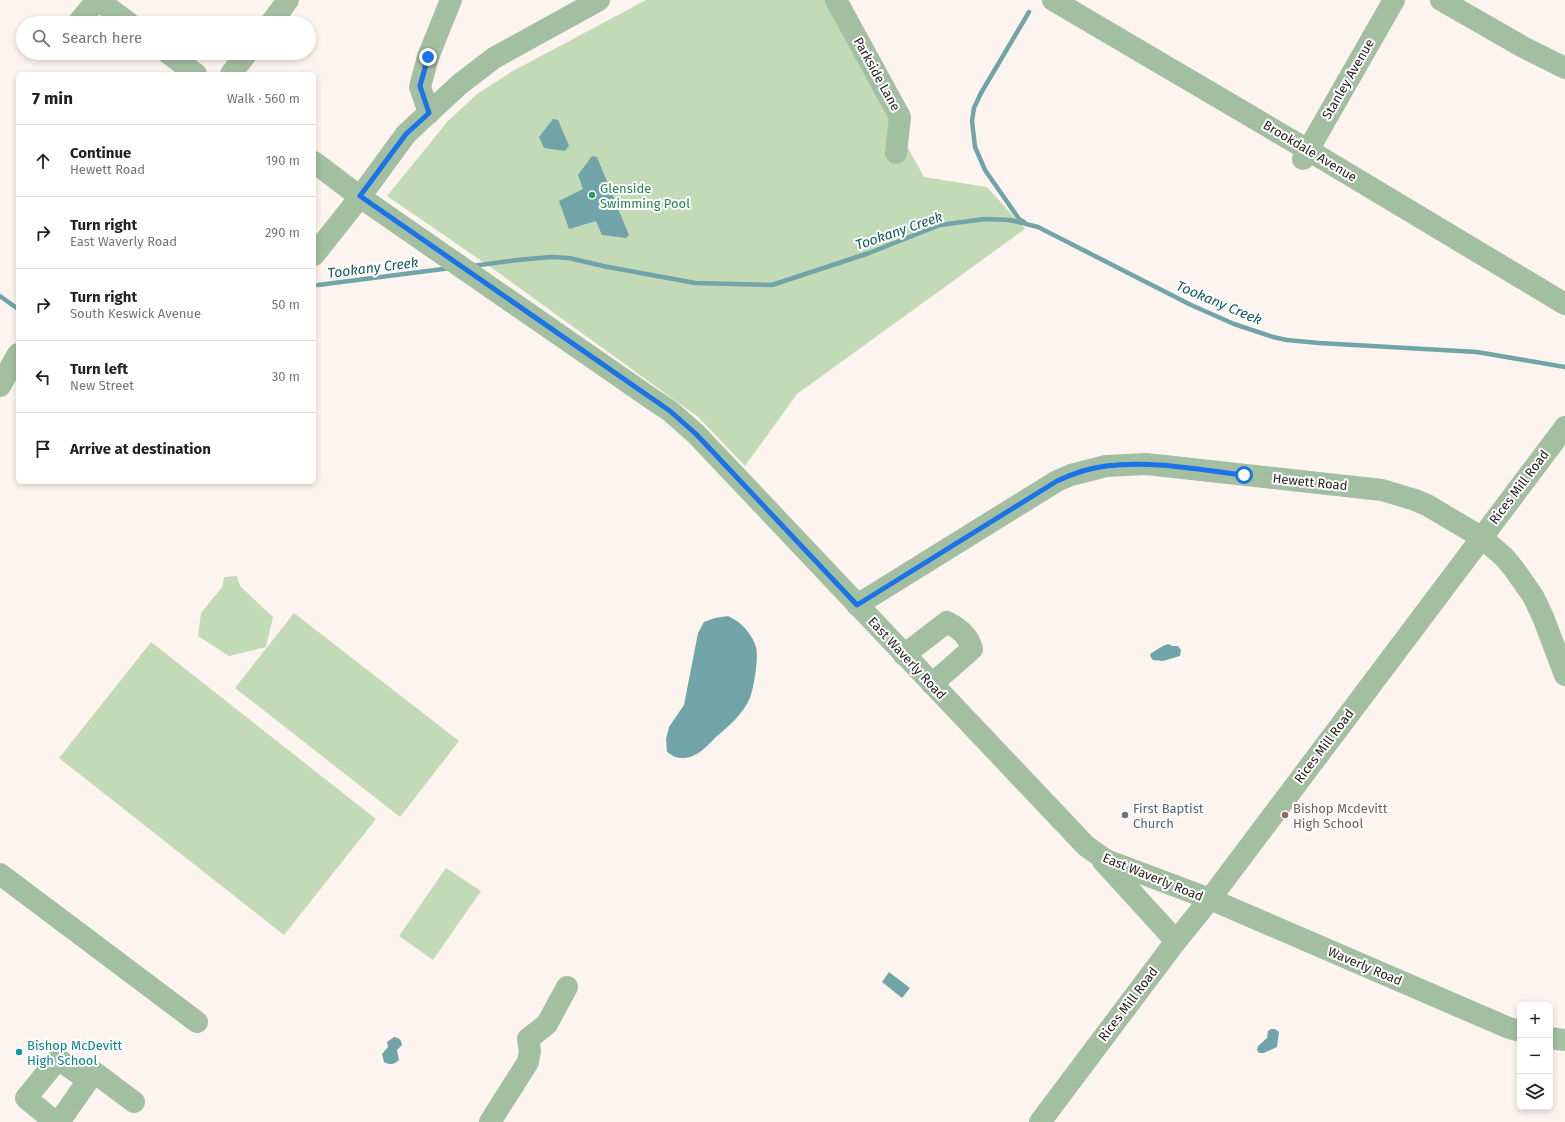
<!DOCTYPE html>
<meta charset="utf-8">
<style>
:root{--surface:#fff;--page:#f2f2f2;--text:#202124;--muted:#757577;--line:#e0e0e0}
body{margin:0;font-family:"Fira Sans",sans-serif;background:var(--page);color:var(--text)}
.controls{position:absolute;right:12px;bottom:12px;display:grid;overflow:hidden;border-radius:6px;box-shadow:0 2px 6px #0003}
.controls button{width:36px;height:36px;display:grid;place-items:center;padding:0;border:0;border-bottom:1px solid var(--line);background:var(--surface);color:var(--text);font:20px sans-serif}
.stop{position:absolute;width:12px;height:12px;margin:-9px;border:3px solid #1a73e8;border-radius:50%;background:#fff}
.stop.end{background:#1a73e8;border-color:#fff;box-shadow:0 1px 4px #0008}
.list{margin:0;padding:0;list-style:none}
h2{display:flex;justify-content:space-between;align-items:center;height:52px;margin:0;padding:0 16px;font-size:17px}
h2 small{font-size:13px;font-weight:400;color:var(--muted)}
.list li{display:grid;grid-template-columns:26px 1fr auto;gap:12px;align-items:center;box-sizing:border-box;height:72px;padding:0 16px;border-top:1px solid var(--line)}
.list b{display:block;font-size:15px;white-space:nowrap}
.list p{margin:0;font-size:13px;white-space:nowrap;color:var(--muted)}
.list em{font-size:13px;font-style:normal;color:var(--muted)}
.icon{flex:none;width:22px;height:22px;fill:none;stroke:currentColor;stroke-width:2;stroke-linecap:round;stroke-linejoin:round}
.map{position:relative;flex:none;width:1565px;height:1122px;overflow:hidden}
.search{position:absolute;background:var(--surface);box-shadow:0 2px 6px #0003;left:16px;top:16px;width:300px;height:44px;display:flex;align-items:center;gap:10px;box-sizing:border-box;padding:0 14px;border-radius:22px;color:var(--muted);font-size:15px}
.panel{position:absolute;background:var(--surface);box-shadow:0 2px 6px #0003;left:16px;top:72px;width:300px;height:412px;border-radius:6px}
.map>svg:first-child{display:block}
.green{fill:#c3dab7}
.water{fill:#70a4a9}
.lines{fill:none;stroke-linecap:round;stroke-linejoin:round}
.stream{stroke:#70a4a9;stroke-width:4.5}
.minor{stroke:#a2bfa1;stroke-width:22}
.route{stroke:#1a73e8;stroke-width:5}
.leisure-dot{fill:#2e9e5b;stroke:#fff;stroke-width:1.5}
.worship-dot{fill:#6b7280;stroke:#fff;stroke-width:1.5}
.education-dot{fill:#8d6e63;stroke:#fff;stroke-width:1.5}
.culture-dot{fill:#0f9aa8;stroke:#fff;stroke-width:1.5}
.labels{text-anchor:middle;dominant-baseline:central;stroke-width:4;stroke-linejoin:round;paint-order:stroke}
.street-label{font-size:13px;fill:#231d1a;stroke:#fff}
.leisure-label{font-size:13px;fill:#27864d;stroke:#fff;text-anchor:start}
.worship-label{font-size:13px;fill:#5b616d;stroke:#fff;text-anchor:start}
.education-label{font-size:13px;fill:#785e54;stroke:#fff;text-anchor:start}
.culture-label{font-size:13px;fill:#0d838f;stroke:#fff;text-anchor:start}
.water-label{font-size:14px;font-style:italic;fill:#125c62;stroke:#fff}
</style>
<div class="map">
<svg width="1565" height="1122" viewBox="0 0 1565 1122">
<rect width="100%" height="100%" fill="#fef4ef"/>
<g class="green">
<polygon points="646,0 827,0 924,177 987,187 1025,229 797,394 745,466 698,417 496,271 387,196 448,121 477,94 511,72"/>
<polygon points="237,576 240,586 273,617 266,647 229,656 198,636 201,613 222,587 224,577"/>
<polygon points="294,613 459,741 400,817 235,688"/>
<polygon points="151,642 376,819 284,935 59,758"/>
<polygon points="446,868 481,891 433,960 399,936"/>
</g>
<g class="water">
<polygon points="553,119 558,120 569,146 565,151 544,148 539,137"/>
<polygon points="592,156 597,157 629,235 626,238 602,235 596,221 569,229 559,201 583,189 578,175"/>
<path d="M 728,616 C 741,622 751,632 756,647 C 759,656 754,688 750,698 C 743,714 729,726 716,737 C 706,747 696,759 681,758 C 675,758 672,755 667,752 L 666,739 L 669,727 L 684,705 L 698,633 L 704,622 L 715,618 Z"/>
<path d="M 1169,644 L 1172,646 L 1178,646 L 1181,650 L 1180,656 L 1163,661 L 1153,660 L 1150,656 L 1151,653 C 1158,650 1162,645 1169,644 Z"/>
<polygon points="889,972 910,988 902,998 882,982"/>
<polygon points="1271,1029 1275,1029 1279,1032 1277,1047 1264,1053 1259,1053 1257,1050 1258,1046 1267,1038 1268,1031"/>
<path d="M 394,1037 C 400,1038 401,1040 402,1045 L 397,1050 L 399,1060 C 394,1065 390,1065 384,1062 L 382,1054 L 388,1047 L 387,1042 Z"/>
</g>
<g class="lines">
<g class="stream">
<polyline points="1024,222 1019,219 985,170 975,147 972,121 974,108 981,93 1029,12"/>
<polyline points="472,266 517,260 551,257 569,258 603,266 695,283 772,285 869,253 940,225 985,219 1010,220 1038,227 1191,305 1234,324 1273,337 1287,340 1319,343 1477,352 1565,367"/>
<polyline points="318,285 451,268"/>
<polyline points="0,296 18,309"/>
</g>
<g class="minor">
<polyline points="98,0 129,23"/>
<polyline points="836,0 900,117 896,153"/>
<polyline points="1053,0 1308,150 1565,304"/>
<polyline points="1441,0 1523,47 1565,68"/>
<polyline points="78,23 97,0"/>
<polyline points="271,23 288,0"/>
<polyline points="168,53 196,74"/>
<polyline points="231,74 247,53"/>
<polyline points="429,113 420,87 428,57 451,0"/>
<polyline points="1303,159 1394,0"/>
<polyline points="314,162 360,197 649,397 670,411 696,434 1086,846 1106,860 1210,899 1509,1028 1520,1031"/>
<polyline points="314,255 360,197 406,134 460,84 494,58 599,0"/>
<polyline points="0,386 18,354"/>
<polyline points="857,605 1057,481 1071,475 1106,466 1146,464 1382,490 1415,500 1427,505 1481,537 1504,557 1514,569 1533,596 1543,617 1565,675"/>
<path d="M 904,655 L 947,622 C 959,628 969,636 972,649 L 932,684"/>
<polyline points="1103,861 1176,941"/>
<polyline points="0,874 197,1022"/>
<polyline points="1550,1038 1565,1040"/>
<polyline points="55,1122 26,1098 58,1059 88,1080"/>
<polyline points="59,1122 94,1072 134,1102"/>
<polyline points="490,1122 528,1062 530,1051 528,1039 547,1024 567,987"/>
<polyline points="1040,1122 1176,941 1210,899 1565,427"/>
</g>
</g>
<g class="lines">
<path class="route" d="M 428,57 L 420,86 L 429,113 L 406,134 L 360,196 L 670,411 L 696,434 L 857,605 L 1057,481 C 1072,474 1089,468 1106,466 C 1152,460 1199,470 1244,475"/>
</g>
<circle class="leisure-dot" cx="592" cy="195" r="4"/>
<circle class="worship-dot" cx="1125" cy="815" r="4"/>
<circle class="education-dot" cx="1285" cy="815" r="4"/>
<circle class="culture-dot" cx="19" cy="1052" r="4"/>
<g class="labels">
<g class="street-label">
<text transform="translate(877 74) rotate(61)">Parkside Lane</text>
<text transform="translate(1348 79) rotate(-60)">Stanley Avenue</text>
<text transform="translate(1310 151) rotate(31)">Brookdale Avenue</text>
<text transform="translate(1310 482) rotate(6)">Hewett Road</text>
<text transform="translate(1519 487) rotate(-53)">Rices Mill Road</text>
<text transform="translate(907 658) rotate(47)">East Waverly Road</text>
<text transform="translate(1324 746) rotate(-53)">Rices Mill Road</text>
<text transform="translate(1153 877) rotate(22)">East Waverly Road</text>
<text transform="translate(1365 966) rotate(23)">Waverly Road</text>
<text transform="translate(1128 1004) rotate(-53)">Rices Mill Road</text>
</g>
<g class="leisure-label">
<text x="600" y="188">Glenside<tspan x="600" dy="15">Swimming Pool</tspan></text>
</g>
<g class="worship-label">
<text x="1133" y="808">First Baptist<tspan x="1133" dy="15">Church</tspan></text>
</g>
<g class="education-label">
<text x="1293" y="808">Bishop Mcdevitt<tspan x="1293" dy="15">High School</tspan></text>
</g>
<g class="culture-label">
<text x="27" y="1045">Bishop McDevitt<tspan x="27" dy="15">High School</tspan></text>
</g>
<g class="water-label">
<text transform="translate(899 231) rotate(-19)">Tookany Creek</text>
<text transform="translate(373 268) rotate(-7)">Tookany Creek</text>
<text transform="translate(1219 303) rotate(23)">Tookany Creek</text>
</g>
</g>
</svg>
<div class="controls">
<button>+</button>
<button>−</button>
<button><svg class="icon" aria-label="layers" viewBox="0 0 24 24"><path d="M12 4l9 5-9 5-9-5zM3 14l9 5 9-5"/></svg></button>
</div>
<div class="stop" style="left:1244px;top:475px"></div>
<div class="stop end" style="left:428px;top:57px"></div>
<div class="search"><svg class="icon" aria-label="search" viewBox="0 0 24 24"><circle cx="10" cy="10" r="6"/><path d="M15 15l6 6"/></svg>Search here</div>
<section class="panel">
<h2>7 min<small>Walk · 560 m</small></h2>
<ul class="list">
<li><svg class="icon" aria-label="ahead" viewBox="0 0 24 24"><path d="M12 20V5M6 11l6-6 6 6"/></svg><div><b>Continue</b><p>Hewett Road</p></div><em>190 m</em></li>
<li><svg class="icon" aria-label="right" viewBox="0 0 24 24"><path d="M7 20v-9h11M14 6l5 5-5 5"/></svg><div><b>Turn right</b><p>East Waverly Road</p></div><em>290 m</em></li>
<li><svg class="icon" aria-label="right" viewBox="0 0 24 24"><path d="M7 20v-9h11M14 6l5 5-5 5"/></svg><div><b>Turn right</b><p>South Keswick Avenue</p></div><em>50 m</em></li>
<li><svg class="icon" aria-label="left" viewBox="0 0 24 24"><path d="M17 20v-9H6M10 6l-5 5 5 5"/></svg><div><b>Turn left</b><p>New Street</p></div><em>30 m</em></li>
<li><svg class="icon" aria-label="arrive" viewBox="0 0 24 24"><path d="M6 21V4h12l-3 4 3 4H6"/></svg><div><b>Arrive at destination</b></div></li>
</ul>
</section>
</div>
